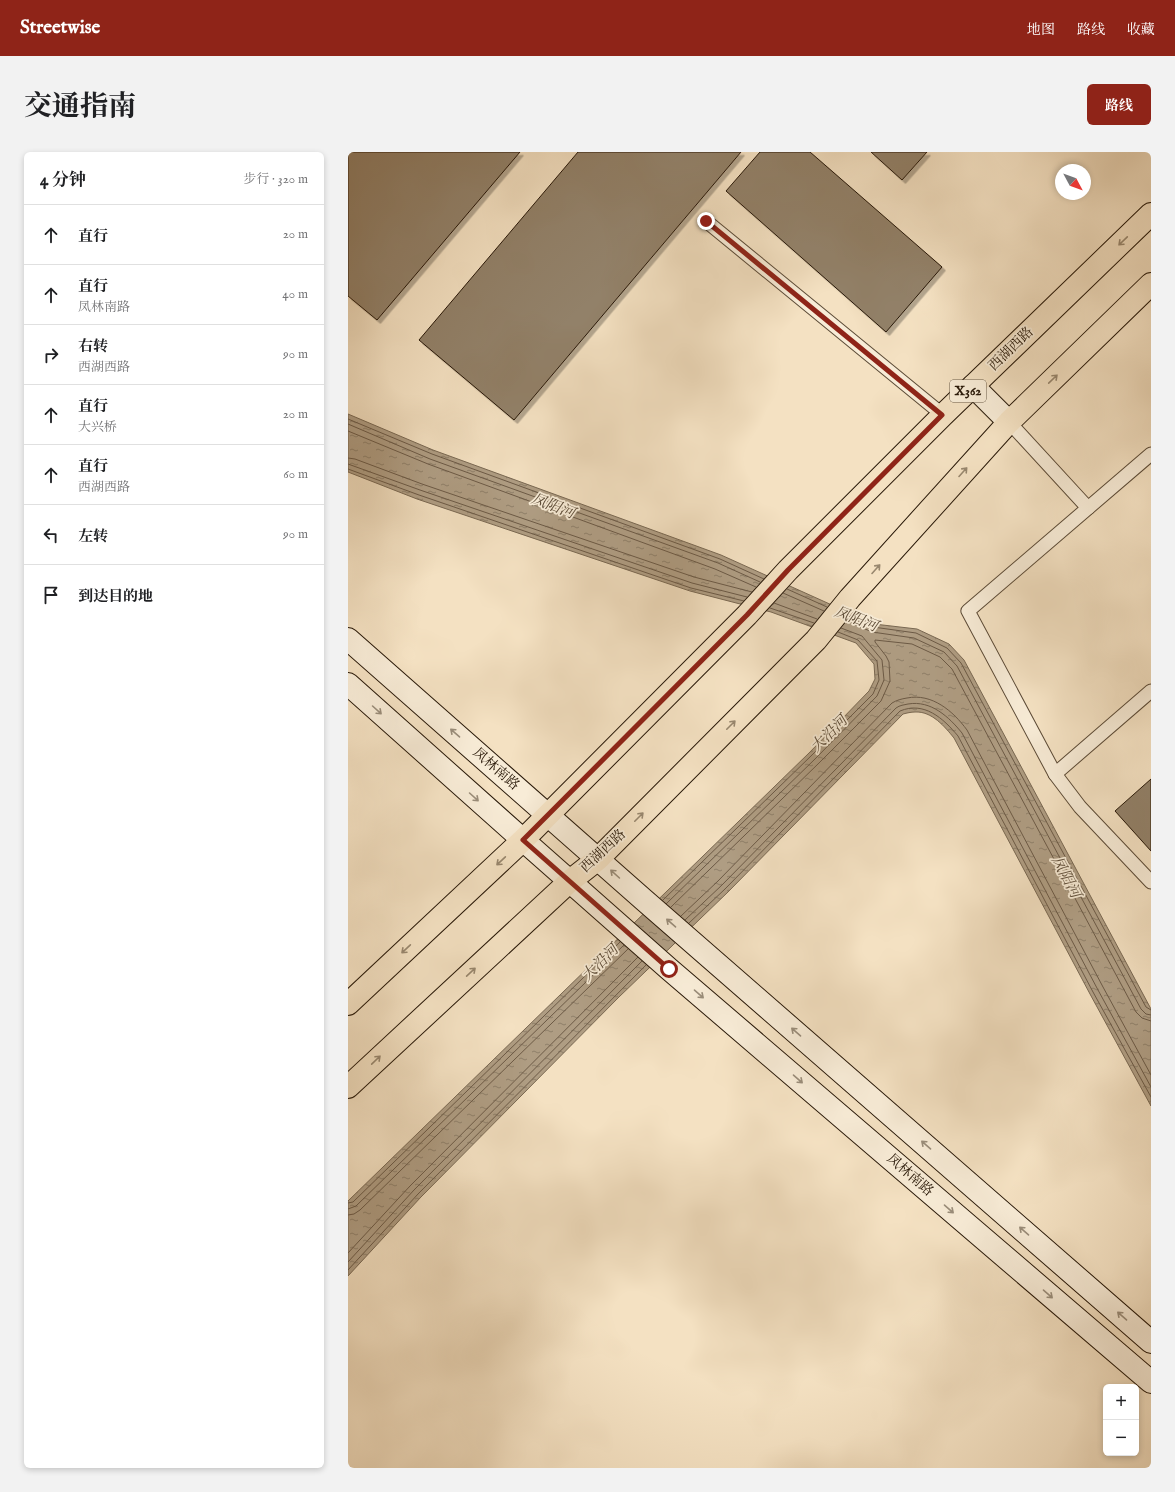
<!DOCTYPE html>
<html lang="zh">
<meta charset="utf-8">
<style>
:root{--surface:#fff;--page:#f2f2f2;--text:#202124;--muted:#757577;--line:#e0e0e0;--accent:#8f2418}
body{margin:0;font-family:"IM FELL English","Noto Serif SC",serif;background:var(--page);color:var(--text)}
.controls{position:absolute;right:12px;bottom:12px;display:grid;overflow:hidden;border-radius:6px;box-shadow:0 2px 6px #0003}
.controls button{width:36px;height:36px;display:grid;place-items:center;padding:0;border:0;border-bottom:1px solid var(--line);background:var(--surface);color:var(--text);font:20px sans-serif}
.compass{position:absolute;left:707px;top:12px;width:36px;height:36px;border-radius:50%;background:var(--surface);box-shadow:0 2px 6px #0003;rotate:131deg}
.stop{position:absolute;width:12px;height:12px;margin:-9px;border:3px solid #8f2418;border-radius:50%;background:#fff}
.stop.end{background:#8f2418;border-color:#fff;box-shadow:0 1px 4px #0008}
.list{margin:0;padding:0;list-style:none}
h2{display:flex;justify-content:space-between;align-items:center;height:52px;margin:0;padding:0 16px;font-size:17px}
h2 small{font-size:13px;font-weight:400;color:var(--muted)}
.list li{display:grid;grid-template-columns:26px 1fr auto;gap:12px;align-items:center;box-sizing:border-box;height:60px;padding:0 16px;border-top:1px solid var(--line)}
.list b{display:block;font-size:15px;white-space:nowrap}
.list p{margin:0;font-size:13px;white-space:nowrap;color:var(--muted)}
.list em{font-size:13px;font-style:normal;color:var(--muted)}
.icon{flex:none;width:22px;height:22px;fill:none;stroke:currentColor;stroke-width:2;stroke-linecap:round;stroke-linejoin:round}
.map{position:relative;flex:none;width:803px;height:1316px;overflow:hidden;border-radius:6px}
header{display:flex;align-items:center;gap:24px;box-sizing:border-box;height:56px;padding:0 20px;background:var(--accent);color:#fff}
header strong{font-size:19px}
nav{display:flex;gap:22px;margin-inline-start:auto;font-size:14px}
.intro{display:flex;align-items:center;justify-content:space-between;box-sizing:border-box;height:96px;padding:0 24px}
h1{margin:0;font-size:28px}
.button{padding:10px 18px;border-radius:6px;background:var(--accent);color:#fff;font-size:14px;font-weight:700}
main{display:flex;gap:24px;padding:0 24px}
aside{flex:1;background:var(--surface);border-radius:6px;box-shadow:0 2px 6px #0003}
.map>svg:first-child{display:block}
.water{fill:url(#water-ripples);stroke:#796852}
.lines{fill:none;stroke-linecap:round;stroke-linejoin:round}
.shore{stroke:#6c5a46;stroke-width:1}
.building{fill:#928169;stroke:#281808;filter:url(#shadow)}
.service-casing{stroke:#5b4a36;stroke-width:15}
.secondary-casing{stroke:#281808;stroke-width:24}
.primary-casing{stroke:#281808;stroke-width:24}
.service{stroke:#f8ecd7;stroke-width:13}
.secondary{stroke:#f8ecd7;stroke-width:22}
.primary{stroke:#f4e1c2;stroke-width:22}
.oneway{stroke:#98876e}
.oneway2{stroke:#9a8d7a}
.route{stroke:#8f2418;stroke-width:5}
.labels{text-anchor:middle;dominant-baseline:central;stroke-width:3.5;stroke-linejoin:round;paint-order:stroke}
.shield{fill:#f8ecd7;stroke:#665846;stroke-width:1}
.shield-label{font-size:13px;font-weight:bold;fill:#281808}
.street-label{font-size:14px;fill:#281808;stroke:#f8ecd7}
.water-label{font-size:15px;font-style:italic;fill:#5e4d39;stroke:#f8ecd7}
</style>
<header>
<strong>Streetwise</strong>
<nav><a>地图</a><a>路线</a><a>收藏</a></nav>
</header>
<div class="intro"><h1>交通指南</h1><a class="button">路线</a></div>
<main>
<aside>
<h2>4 分钟<small>步行 · 320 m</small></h2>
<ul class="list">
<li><svg class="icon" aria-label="ahead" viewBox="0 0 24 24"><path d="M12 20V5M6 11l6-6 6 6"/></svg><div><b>直行</b></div><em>20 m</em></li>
<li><svg class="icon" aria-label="ahead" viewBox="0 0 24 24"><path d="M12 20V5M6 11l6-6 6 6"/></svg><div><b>直行</b><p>凤林南路</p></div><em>40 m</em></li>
<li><svg class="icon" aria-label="right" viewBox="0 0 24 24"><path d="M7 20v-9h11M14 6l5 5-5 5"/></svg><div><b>右转</b><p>西湖西路</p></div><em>90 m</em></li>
<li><svg class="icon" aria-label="ahead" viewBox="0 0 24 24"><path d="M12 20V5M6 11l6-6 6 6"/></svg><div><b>直行</b><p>大兴桥</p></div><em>20 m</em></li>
<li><svg class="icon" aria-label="ahead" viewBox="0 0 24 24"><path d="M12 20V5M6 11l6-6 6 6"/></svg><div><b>直行</b><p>西湖西路</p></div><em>60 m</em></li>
<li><svg class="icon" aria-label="left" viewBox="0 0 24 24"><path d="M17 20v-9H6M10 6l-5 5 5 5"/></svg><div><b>左转</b></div><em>90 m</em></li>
<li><svg class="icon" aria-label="arrive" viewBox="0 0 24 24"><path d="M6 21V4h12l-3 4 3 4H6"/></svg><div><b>到达目的地</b></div></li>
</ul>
</aside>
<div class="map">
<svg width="803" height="1316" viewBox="0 0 803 1316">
<defs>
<pattern id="water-ripples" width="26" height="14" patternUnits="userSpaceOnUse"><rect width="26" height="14" fill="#af9d83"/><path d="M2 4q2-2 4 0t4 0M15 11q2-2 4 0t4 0" fill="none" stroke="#8e7f69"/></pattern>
<filter id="shadow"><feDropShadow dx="3.5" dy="3.5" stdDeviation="0" flood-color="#0004"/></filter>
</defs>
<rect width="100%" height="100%" fill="#f4e1c2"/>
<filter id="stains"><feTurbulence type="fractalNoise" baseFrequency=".005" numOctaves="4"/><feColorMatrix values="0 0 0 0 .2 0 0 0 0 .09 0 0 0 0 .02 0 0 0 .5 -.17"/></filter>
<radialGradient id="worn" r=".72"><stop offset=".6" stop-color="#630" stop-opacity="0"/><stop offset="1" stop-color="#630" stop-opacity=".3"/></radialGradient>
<path class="water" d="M 0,262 L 85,298 L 373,403 L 526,472 L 569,477 L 601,492 L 616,508 L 803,857 L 803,954 L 742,842 L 606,586 C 597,575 584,559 567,560 C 563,560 559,561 555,562 L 380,740 L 271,845 L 73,1045 L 0,1124 L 0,1049 L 461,601 L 521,539 L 527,527 L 526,512 L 508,491 L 423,460 L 342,439 L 69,347 L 0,320 Z"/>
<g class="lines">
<g class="shore">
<polyline points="0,267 84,302 372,407 416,427"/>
<polyline points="0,272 82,307 370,411 412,430"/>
<polyline points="0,279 80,312 367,417 408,435"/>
<polyline points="0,306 7,307 74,332 346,425 404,440"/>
<polyline points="0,312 72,338 344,431 399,445"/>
<polyline points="0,317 71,343 343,436 396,449"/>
<polyline points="439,437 479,455"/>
<polyline points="435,441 476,459"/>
<polyline points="426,451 469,467"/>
<polyline points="422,456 466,471"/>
<polyline points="502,465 525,475 568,481 599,496 613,511 798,855 803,858"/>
<polyline points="499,469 524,480 566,486 596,500 609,514 793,857 798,862 803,863"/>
<polyline points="315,748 464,603 525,542 531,528 529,509 510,488 490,480"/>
<polyline points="318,752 467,607 529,544 536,528 534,508 514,484 493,476"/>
<polyline points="323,755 471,611 533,549 542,529 541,510 538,504 527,490 527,488 564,492 592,505 604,517 788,860 794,866 803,869"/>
<path d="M 333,764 L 370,729 L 544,551 C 549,548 553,547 559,546 C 584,541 605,559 619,578 L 755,835 L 803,923"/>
<path d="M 337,768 L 374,733 L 548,556 C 552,553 556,553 560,552 C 583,548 601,565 614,581 L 750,838 L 803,935"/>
<path d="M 341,771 L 377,737 L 552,559 C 576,549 595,566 610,584 L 745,840 L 803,945"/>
<polyline points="0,1051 5,1050 272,790"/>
<polyline points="0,1057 8,1054 276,793"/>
<polyline points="0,1063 6,1062 12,1058 280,797"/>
<polyline points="0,1101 62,1034 290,805"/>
<polyline points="0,1110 66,1038 294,809"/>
<polyline points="0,1118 70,1042 298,813"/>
</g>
</g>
<g class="building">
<polygon points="0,0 172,0 29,168 0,144"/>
<polygon points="230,0 393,0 166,268 71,188"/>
<polygon points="412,0 462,0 594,115 538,180 378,39"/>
<polygon points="523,0 579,0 554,28"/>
<polygon points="803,627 803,699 767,659"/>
</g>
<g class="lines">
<g class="service-casing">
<g id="service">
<polyline points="358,69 595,263"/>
<polyline points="661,270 740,356"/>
<polyline points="803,302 620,459 707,622 732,655 803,730"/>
<polyline points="707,622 803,539"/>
</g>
</g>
<g class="secondary-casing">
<g id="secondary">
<polyline points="625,234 661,270"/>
<polyline points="0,487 296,748 803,1190"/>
<polyline points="0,532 175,688 321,817 803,1230"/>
</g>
</g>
<g class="primary-casing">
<g id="primary">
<polyline points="0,852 175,688 399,463 440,418 595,263 803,62"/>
<polyline points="0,935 222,729 250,707 468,488 502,446 661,270 803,132"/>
</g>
</g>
<use href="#service" class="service"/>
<use href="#secondary" class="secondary"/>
<use href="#primary" class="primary"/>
</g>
<defs><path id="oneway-shaft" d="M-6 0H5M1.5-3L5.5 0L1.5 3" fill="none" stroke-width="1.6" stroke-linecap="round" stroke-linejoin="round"/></defs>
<g class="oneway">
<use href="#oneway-shaft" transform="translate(775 89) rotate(136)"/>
<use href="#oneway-shaft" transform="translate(705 227) rotate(-44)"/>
<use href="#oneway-shaft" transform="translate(615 320) rotate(-48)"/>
<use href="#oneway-shaft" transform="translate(528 417) rotate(-48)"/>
<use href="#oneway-shaft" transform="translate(383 573) rotate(-45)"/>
<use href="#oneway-shaft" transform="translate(291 665) rotate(-45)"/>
<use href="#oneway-shaft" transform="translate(153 709) rotate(137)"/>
<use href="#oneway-shaft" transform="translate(58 797) rotate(137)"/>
<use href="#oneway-shaft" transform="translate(123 820) rotate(-43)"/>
<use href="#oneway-shaft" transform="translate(28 908) rotate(-44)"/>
</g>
<g class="oneway2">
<use href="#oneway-shaft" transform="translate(29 558) rotate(42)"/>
<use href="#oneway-shaft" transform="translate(107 581) rotate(-139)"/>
<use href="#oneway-shaft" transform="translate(126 645) rotate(42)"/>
<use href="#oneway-shaft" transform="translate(267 722) rotate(-138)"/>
<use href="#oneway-shaft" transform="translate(323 771) rotate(-139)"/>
<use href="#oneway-shaft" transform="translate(351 842) rotate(41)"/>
<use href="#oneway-shaft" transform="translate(448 880) rotate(-139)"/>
<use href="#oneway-shaft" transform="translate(450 927) rotate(41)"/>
<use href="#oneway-shaft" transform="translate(578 993) rotate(-139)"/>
<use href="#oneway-shaft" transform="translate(601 1057) rotate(41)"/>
<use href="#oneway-shaft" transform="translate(676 1079) rotate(-139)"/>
<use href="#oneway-shaft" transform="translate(700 1142) rotate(41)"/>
<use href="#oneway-shaft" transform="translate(774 1164) rotate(-139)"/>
</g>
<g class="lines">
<polyline class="route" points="321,817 175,688 399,463 440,418 594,263 358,69"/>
</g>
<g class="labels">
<rect class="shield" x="602" y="228" width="36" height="22" rx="3"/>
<g class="shield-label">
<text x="620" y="239">X362</text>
</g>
<g class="street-label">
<text transform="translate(663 197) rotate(-44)">西湖西路</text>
<text transform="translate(148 617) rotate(41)">凤林南路</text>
<text transform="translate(255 699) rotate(-43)">西湖西路</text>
<text transform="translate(562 1023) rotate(41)">凤林南路</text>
</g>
<g class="water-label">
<text transform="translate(205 354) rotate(21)">凤阳河</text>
<text transform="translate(508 467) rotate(21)">凤阳河</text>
<text transform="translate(481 582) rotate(-45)">大沿河</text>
<text transform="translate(718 725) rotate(62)">凤阳河</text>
<text transform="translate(252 811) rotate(-45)">大沿河</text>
</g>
</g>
<rect width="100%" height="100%" filter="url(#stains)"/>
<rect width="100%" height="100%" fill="url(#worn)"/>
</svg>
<div class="controls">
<button>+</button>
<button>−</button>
</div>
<svg class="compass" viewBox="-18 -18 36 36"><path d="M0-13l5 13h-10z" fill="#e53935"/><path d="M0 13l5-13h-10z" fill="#757577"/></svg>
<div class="stop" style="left:321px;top:817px"></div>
<div class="stop end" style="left:358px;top:69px"></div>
</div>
</main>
